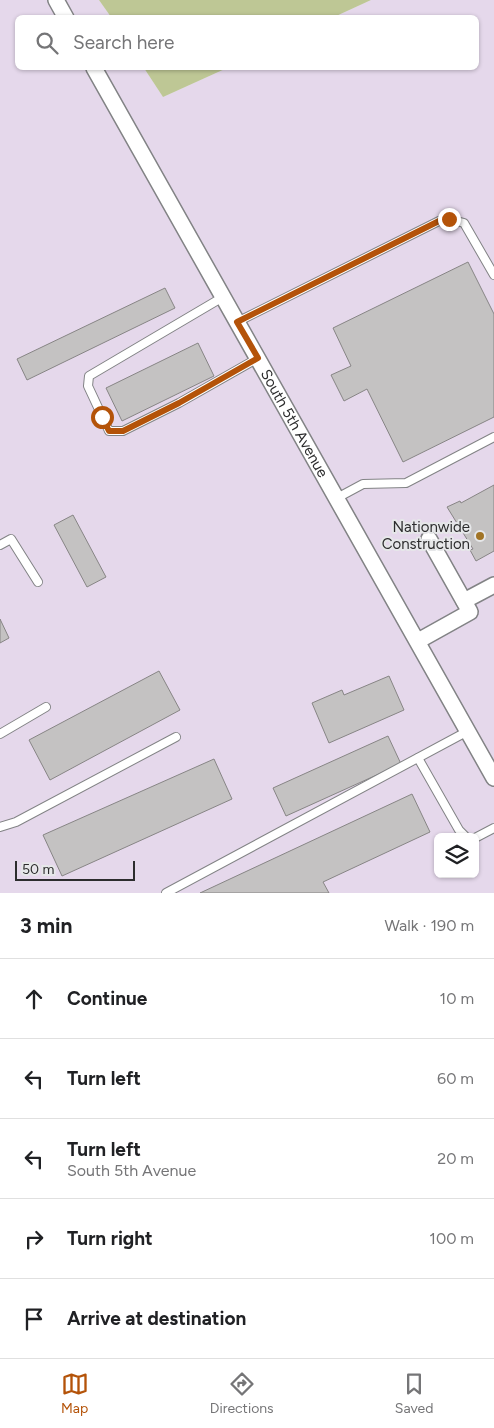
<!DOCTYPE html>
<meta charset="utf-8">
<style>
:root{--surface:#fff;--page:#f2f2f2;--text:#202124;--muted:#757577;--line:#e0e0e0;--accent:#b45309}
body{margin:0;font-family:Figtree,sans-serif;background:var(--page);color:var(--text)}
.controls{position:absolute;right:15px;bottom:15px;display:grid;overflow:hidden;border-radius:8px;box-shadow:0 1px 4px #0004}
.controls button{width:45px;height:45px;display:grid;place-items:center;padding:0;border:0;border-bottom:1px solid var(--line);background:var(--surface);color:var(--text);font:25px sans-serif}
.scale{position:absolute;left:15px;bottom:12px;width:120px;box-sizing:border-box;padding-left:5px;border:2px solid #2c2c2d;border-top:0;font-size:14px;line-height:18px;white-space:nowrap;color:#2c2c2d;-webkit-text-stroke:4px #e6e7e9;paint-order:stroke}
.stop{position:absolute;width:15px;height:15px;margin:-11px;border:4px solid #b45309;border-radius:50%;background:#fff}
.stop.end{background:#b45309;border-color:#fff;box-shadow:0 1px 5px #0008}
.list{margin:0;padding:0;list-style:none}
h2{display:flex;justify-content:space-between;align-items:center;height:65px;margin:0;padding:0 20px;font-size:21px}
h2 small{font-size:16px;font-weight:400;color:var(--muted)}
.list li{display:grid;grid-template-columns:32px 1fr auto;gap:15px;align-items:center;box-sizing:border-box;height:80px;padding:0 20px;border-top:1px solid var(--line)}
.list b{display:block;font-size:19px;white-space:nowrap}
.list p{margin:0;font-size:16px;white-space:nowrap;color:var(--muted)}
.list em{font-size:16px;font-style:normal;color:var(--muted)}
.icon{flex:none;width:28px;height:28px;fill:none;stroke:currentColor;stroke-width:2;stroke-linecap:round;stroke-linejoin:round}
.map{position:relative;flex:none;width:494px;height:893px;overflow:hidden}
.search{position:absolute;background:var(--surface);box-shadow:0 1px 4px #0004;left:15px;right:15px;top:15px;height:55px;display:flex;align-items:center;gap:12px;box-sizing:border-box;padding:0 18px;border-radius:8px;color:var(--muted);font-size:19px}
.sheet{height:465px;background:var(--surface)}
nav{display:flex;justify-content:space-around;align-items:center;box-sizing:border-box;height:70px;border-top:1px solid var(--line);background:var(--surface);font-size:14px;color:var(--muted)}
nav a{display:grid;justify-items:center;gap:2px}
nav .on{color:var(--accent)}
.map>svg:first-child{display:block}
.industrial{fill:#e5d8eb;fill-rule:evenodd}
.green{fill:#bec795}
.building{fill:#c4c2c2;stroke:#878585}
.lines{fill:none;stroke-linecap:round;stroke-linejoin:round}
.lane-casing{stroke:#828385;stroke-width:10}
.street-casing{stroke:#828385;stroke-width:18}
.lane{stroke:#fff;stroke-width:8}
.street{stroke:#fff;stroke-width:15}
.route{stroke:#b45309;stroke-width:6}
.poi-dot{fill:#a17426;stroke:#e6e7e9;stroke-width:2}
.labels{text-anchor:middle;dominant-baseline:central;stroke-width:4;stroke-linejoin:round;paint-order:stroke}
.street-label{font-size:15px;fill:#2c2c2d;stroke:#e6e7e9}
.poi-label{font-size:15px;fill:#2c2c2d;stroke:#e6e7e9;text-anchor:end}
</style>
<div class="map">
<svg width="494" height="893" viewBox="0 0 494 893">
<rect width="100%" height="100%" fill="#e6e7e9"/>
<path class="industrial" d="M 0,0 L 99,0 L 111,17 L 18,18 L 18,68 L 144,68 L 163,97 L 227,68 L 476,68 L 476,18 L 334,17 L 371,0 L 494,0 L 494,893 L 0,893 ZM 438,837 L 475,837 L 475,874 L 438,874 Z"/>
<g class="green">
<polygon points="99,0 371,0 334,17 111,17"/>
<polygon points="144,68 227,68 163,97"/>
</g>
<g class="building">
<polygon points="468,262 494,314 494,417 403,462 367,389 344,401 331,375 351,366 333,328"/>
<polygon points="165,288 175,308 27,380 17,359"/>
<polygon points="198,343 214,376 122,421 106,388"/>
<polygon points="494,485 494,551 476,561 470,550 473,549 447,507 460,501 461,503"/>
<polygon points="73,515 106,577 87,587 54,525"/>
<polygon points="0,619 9,638 0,643"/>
<polygon points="159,671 180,710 50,780 29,740"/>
<polygon points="389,676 404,710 329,743 312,703 342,690 344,695"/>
<polygon points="388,736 401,764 286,816 273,788"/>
<polygon points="214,759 232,799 62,876 43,835"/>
<polygon points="412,794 430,832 323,882 329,893 200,893"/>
</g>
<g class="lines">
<g class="lane-casing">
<g id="lane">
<polyline points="223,297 89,376 88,386 109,431 123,431 179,403 258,358"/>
<polyline points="237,322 439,221 449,219 464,223 494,275"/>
<polyline points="337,498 363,484 406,483 494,437"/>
<polyline points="0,545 11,539 38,582"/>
<polyline points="0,734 46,707"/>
<polyline points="418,758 459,830 466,837"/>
<polyline points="0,827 16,822 176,737"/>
<polyline points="475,838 494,828"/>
<polyline points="166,893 468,731"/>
</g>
</g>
<g class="street-casing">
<g id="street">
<polyline points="56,0 66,18"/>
<path id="s1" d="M 94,68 L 494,778"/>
<polyline points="464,601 494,585"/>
<polyline points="418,641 470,612 429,539"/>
</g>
</g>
<use href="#lane" class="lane"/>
<use href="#street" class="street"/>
</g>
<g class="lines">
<polyline class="route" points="102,417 109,431 123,431 179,403 258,358 237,322 439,221 449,219"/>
</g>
<circle class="poi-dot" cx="480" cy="536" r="5"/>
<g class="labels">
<g class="street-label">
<text stroke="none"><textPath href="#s1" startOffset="408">South 5th Avenue</textPath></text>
</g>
<g class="poi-label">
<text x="470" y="527">Nationwide<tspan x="470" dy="17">Construction</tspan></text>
</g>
</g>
</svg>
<div class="controls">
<button><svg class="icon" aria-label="layers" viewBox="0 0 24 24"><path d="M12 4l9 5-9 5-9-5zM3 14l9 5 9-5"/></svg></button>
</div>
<div class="scale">50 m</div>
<div class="stop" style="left:102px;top:417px"></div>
<div class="stop end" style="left:449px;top:219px"></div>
<div class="search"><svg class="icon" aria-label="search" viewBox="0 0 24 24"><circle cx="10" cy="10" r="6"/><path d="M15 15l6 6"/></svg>Search here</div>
</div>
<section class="sheet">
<h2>3 min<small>Walk · 190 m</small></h2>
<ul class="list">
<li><svg class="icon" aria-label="ahead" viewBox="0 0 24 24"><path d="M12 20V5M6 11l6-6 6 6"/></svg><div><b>Continue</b></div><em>10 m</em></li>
<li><svg class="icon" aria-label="left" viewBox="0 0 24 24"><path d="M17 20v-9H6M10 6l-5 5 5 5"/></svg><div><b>Turn left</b></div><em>60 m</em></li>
<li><svg class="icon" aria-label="left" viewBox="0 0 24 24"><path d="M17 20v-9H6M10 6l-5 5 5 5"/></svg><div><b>Turn left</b><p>South 5th Avenue</p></div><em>20 m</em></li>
<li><svg class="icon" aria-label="right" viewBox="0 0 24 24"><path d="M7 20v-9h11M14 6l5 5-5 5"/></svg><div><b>Turn right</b></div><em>100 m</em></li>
<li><svg class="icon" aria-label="arrive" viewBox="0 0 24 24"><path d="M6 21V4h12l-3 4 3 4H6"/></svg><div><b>Arrive at destination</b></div></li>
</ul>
</section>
<nav>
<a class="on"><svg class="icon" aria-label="map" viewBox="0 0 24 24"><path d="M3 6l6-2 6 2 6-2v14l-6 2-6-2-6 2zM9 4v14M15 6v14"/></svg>Map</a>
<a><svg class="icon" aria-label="directions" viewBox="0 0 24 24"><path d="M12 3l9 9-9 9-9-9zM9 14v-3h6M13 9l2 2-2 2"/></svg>Directions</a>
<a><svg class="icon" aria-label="saved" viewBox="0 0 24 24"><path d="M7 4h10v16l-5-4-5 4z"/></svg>Saved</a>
</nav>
